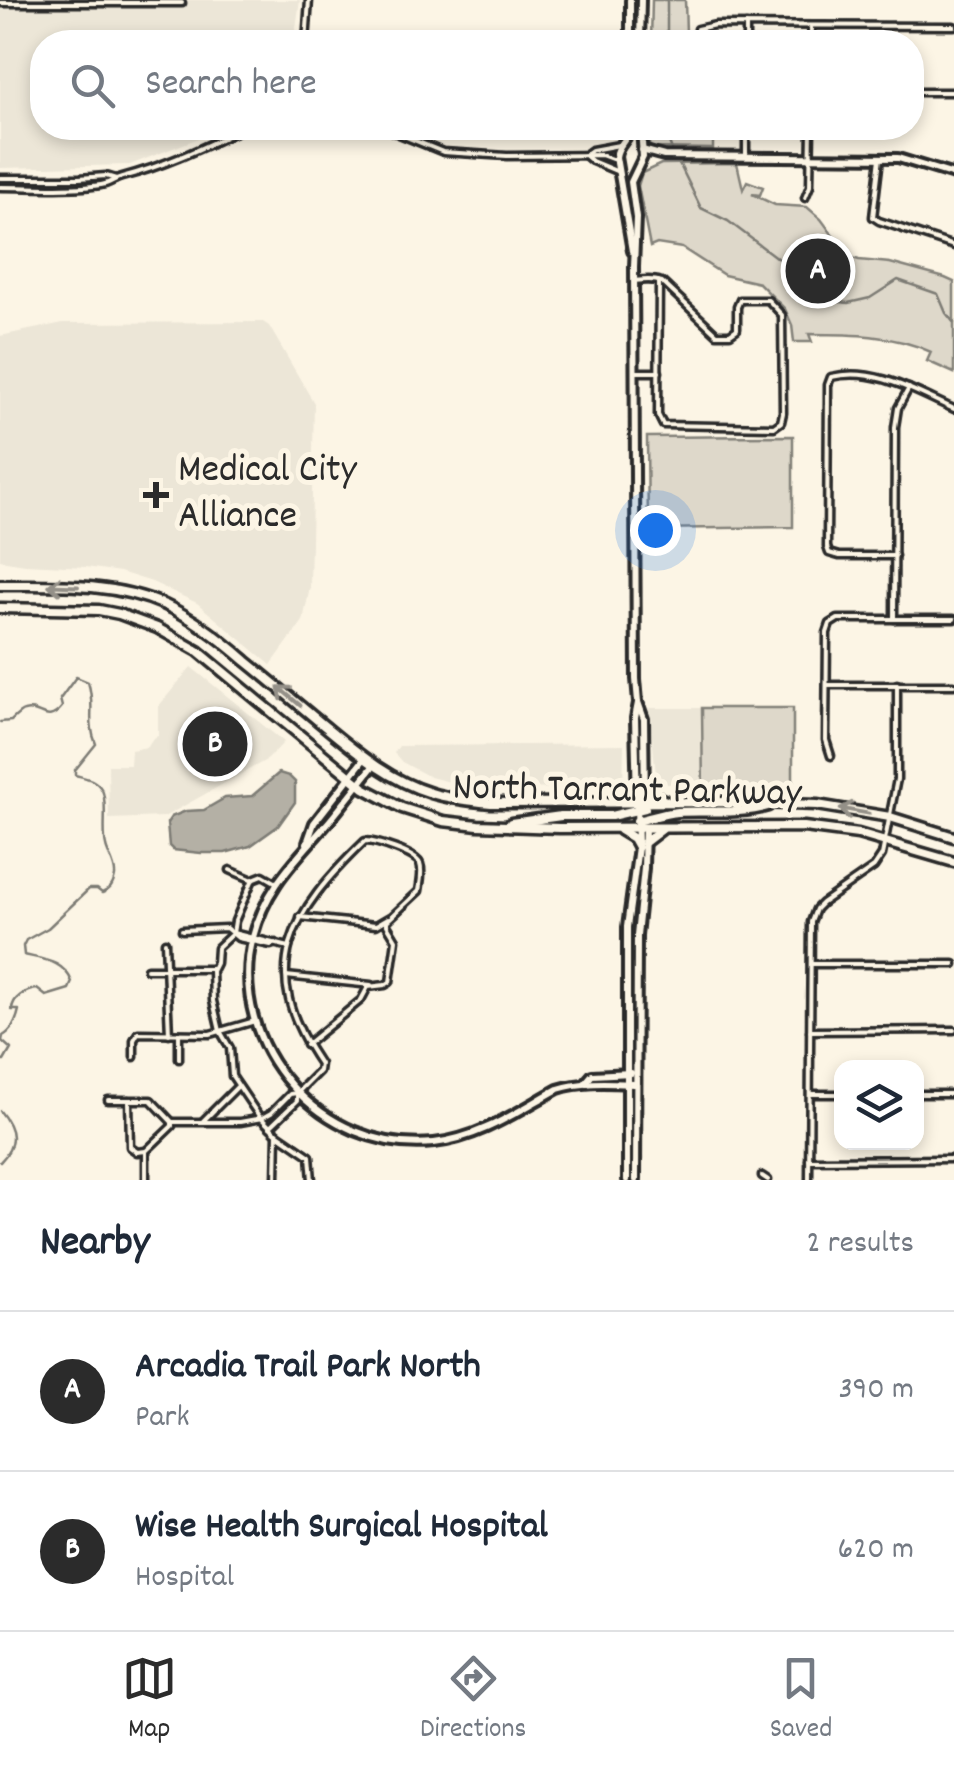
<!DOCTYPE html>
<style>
:root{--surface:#fff;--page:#f2f2f3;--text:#1f2937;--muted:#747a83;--line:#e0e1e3;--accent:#2b2b2b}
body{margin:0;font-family:Dekko,sans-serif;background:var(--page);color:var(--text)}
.controls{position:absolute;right:30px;bottom:30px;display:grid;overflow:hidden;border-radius:20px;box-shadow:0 5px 15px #0003}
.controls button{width:90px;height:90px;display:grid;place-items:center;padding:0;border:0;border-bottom:2px solid var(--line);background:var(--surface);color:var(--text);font:50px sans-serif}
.you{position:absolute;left:655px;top:530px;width:35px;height:35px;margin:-25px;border:8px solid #fff;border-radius:50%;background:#1a73e8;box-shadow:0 0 0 15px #1a73e833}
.badge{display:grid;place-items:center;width:65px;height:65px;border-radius:50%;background:var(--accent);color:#fff;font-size:32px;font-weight:700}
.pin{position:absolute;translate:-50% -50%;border:5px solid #fff;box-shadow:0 2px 10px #0006}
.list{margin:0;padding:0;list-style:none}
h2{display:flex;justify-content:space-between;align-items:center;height:130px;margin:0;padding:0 40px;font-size:42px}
h2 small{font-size:32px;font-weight:400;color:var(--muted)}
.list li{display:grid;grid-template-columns:65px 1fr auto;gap:30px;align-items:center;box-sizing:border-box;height:160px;padding:0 40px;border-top:2px solid var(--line)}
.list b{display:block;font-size:38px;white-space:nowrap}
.list p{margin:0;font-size:32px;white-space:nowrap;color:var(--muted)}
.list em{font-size:32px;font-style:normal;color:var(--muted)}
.icon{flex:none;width:55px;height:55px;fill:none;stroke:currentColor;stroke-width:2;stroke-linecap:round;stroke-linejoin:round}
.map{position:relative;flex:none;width:954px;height:1180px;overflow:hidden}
.search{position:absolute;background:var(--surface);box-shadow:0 5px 15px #0003;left:30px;right:30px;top:30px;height:110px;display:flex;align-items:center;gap:25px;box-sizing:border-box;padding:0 35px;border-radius:40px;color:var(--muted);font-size:38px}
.sheet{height:450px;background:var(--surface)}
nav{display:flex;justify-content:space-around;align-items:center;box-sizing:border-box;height:140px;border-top:2px solid var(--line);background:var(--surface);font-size:28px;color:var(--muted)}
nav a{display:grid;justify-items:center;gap:5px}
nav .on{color:var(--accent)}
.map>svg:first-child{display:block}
.built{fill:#ece6d7}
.green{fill:#ded8ca;stroke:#84827a;stroke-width:2.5}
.water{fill:#b4b0a5;stroke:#7d7b74;stroke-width:2.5}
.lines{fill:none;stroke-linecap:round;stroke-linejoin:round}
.stream{stroke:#7d7b74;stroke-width:2.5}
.street-casing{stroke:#2b2b2b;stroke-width:11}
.secondary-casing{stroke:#2b2b2b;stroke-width:14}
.primary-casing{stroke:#2b2b2b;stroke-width:15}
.street{stroke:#fcf5e5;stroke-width:4}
.secondary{stroke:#fcf5e5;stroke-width:6}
.primary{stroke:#fcf5e5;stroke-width:8}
.oneway{stroke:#949088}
.poi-dot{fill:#2b2b2b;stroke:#fcf5e5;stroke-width:4}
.labels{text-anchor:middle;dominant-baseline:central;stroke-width:10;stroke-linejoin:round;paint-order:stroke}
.poi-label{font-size:40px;fill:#2b2b2b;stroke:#fcf5e5;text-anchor:start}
.street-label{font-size:40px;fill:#2b2b2b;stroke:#fcf5e5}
</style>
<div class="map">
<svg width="954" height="1180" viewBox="0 0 954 1180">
<rect width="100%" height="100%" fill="#fcf5e5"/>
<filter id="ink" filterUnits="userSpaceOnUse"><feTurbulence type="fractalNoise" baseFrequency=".01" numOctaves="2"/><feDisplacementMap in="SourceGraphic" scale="20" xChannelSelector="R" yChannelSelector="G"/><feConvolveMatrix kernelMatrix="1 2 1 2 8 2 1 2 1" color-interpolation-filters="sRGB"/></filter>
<g filter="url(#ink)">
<g class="built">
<polygon points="0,0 300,0 294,42 42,42 42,128 224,128 130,165 0,168"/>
<polygon points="263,322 269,326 314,403 310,587 303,621 271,665 197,603 152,582 120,572 86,567 25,564 0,560 0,336 63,323"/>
<polygon points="191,667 284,742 268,759 164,817 109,819 108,765 130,765 131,750 147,747 153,738 158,736 158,707"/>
<polygon points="649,708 702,708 703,784 657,784"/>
<polygon points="624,744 623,789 474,788 430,777 402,762 394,753 399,746"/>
</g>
<g class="green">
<polygon points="652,0 685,0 686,33 692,41 703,40 704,42 651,42"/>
<polygon points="650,128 713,128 713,149 652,148 649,145"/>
<path d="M 737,163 L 743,189 L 747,181 L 763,187 L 760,195 L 752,194 L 775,205 L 807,207 L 821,219 L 849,257 L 859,260 L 890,263 L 945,278 L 954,282 L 954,373 L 927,361 L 931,352 C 893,334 850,334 809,334 L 812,342 L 794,342 L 792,325 L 785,309 L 759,283 L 724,275 L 682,248 L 657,244 L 650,247 L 638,186 L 642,173 L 661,164 Z"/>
<polygon points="793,436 793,527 648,529 647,437"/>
<polygon points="702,708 793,708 793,788 787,795 703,796"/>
</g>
<polygon class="water" points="279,773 289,776 295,782 295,802 278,826 250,846 225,853 201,853 173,850 169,846 167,823 171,817 186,811 204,810 225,798 252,796"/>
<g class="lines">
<g class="stream">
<polyline points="667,0 667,42"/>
<polyline points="670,128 669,142 673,152"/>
<polyline points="677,159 701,208 728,221 777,258 795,266 817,299 848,303 870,298 898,280 938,294 946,313 954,323"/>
<path d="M 0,722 L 11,721 C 13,719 21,711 24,711 C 40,706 46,727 62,707 L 60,699 L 76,677 L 88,682 C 96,706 86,720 96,744 L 75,770 L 75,775 C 86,778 96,779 102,790 C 108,801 102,832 106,846 C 108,856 116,865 115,876 C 113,886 110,890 102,893 L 97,889 L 89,889 L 48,928 L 26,940 L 23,946 L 24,955 C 45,960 64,961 72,982 L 69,989 L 46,996 L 37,989 C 26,990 12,998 12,1010 L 19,1010 C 17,1019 12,1031 3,1036 L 2,1041 L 11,1049 L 4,1061 L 0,1061"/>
<path d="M 0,1111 C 15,1129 17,1145 0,1162"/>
</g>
<g class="street-casing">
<g id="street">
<polyline points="0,3 182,3"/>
<polyline points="746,25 746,42"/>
<polyline points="811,27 811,42"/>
<polyline points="697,29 715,25 954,26"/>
<polyline points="306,42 309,0"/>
<polyline points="912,92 954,92"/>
<polyline points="384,128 443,152 507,156 601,155 617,161"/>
<polyline points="746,128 746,157"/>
<polyline points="585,155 592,150 619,145"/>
<polyline points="585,155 592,161 616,171"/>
<polyline points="880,158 873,217 879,221 954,246"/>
<polyline points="0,178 79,178 106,176 116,179"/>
<path d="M 0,187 C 33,187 68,190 101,185 C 109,184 114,179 122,177 C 165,166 204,147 244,128"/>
<polyline points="805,198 810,186 811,128"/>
<path d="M 634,281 C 644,280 652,279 662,282 L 717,334 L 730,334 L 737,329 L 737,307 L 740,300 L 768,300 L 782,315 L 783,413 L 781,422 L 774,427 L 663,425 L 658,415 L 659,281"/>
<polyline points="635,372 659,372"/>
<path d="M 895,556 L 839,556 L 829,553 L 827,547 L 828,385 L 831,377 C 874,366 916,392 954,409"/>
<polyline points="894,619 895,427 898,408 909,388"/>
<polyline points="827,685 954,685"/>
<polyline points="831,756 826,740 827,633 830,624 838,619 954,619"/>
<polyline points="230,870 253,880"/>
<polyline points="277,883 263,875 253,879 235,921 233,933 217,948 216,963 212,971 213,1001 220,1031 230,1048 232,1076 259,1116 275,1132 310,1156 312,1180"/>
<polyline points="300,917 376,925 388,918"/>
<polyline points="182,930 226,928 238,938 271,945 276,943"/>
<polyline points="233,933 289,947"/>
<polyline points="165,942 169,1034"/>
<polyline points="811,964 954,964"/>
<polyline points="147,969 212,969"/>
<polyline points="286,976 371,985"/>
<polyline points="810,1031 954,1030"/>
<polyline points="179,1034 179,1059"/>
<polyline points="134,1057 134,1040 138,1033 210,1034 255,1021"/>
<polyline points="811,1094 842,1094"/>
<polyline points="916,1094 954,1094"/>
<polyline points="108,1100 151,1100 172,1122"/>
<polyline points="129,1100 130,1147 137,1152 146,1151"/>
<polyline points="203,1121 238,1086"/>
<path d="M 172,1122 L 240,1122 L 262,1118 L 271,1113 L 290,1094 L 297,1093 L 319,1071 L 320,1064 C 255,969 290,913 365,841 C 375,841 417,854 420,864 C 423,872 420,884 419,891 L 387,921 L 387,925 L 396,940 L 390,982 L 385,985 L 368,987 L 361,1000 L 306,1045"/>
<polyline points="270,1127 297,1101 297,1093"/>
<polyline points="809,1160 954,1159"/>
<polyline points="762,1176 768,1180"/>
<polyline points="146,1180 146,1151 172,1126 172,1122"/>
<polyline points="276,1180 277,1133"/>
<polyline points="809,1180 811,922 816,909 822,903 874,867 882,855 897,779 897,684"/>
</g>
</g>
<g class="secondary-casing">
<g id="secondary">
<polyline points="630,0 630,42"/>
<polyline points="640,42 641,0"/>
<path d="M 630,128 C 628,140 617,145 616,157 L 632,251"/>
<polyline points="641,128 643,157 631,182 636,218 634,267 636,679 638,702 644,719 645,804"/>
<polyline points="642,150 664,156 898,158 954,175"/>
<path d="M 374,765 C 358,785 343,805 326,825 C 294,862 266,887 253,937 C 225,1047 323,1154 434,1143 C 480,1138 518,1111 558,1089 C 583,1081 610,1083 636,1084"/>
<polyline points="307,843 314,823 364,759"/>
<polyline points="586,1082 592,1075 631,1073"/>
<polyline points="627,1180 627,927 638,847 635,718 638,703"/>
<polyline points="636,1180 637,936 644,868 645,827"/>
</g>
</g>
<g class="primary-casing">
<g id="primary">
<path d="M 0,585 C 55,585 113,582 165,605 C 195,619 221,639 246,661 C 272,682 297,703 322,724 C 355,751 388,780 431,793 C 450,799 470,801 491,803 L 731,802 L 817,805 L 890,817 L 954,837"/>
<polyline points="0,608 99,610 119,614 157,628 198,651 364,788 402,808 443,821 478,825 559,828 804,827 858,834 954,862"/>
<polyline points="645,784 659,798 666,801"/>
<polyline points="618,800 628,794 637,784"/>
<path d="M 637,821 C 650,818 664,813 678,812 C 708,810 739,815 768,806"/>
<polyline points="511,823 561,816 611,816 645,808"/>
<polyline points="620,830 633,838 638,847"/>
<polyline points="645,842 662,829"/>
</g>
</g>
<use href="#street" class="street"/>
<use href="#secondary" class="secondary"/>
<use href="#primary" class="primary"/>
</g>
<defs><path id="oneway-shaft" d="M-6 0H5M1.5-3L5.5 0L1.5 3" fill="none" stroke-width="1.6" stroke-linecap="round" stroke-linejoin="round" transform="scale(2.5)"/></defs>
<g class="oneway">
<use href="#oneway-shaft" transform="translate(63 586) rotate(-178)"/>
<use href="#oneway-shaft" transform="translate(289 696) rotate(-140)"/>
<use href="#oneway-shaft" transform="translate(854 811) rotate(-170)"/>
</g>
</g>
<path class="poi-dot" d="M151 480h10v10h10v10h-10v10h-10v-10h-10v-10h10z"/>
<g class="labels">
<g class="poi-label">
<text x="178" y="472">Medical City<tspan x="178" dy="46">Alliance</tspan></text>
</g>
<g class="street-label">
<text transform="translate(627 793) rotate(1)">North Tarrant Parkway</text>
</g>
</g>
</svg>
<div class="controls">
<button><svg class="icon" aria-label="layers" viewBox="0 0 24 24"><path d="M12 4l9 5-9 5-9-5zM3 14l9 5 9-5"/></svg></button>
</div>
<div class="you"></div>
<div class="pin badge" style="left:818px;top:271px">A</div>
<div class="pin badge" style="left:215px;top:744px">B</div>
<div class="search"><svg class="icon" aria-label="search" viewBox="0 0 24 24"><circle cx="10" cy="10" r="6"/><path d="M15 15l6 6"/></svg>Search here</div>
</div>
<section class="sheet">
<h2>Nearby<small>2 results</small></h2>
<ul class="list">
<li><span class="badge">A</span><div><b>Arcadia Trail Park North</b><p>Park</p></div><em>390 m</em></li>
<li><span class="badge">B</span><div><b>Wise Health Surgical Hospital</b><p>Hospital</p></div><em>620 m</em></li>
</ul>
</section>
<nav>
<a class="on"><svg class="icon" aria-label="map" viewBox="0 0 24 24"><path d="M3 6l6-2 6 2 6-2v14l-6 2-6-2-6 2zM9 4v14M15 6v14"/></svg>Map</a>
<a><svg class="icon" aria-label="directions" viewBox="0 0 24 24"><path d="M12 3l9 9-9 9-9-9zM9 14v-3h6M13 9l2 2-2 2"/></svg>Directions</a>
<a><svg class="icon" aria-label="saved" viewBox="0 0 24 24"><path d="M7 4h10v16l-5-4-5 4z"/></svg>Saved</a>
</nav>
